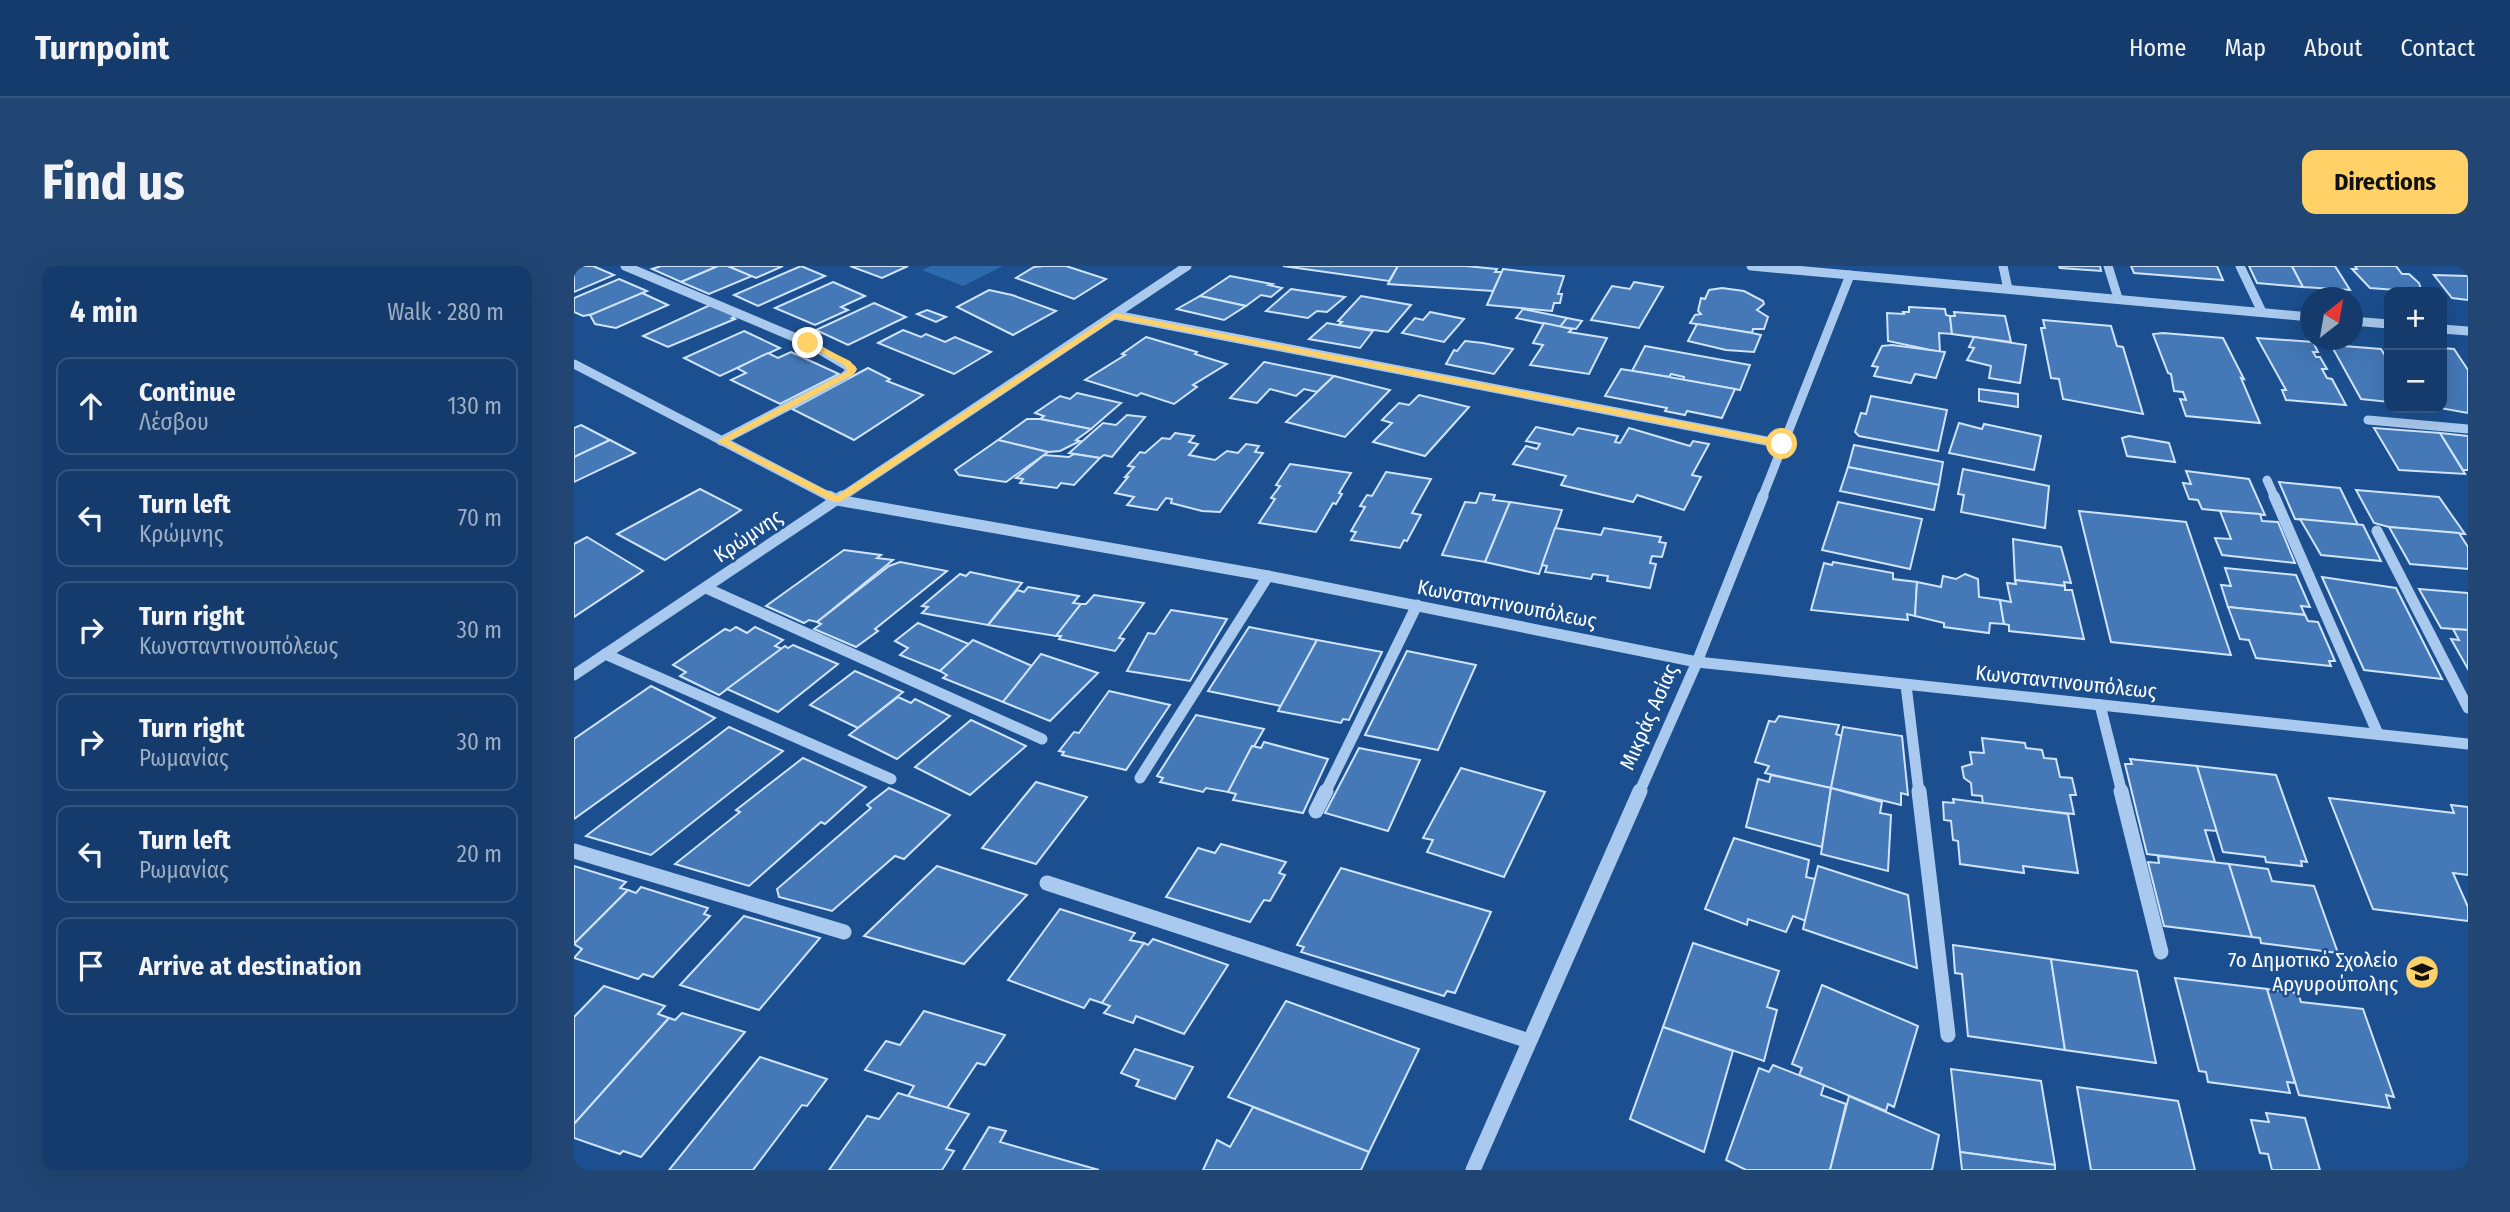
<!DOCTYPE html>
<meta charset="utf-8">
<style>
:root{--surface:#143b6b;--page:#214673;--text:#f1f3f6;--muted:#9dadc1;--line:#33557e;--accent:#ffd166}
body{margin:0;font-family:"Fira Sans Condensed",sans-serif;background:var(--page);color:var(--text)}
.controls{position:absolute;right:21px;top:21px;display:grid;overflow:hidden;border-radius:14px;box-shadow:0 7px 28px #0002}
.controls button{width:63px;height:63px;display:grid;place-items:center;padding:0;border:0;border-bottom:2px solid var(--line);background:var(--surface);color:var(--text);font:35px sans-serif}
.compass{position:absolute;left:1726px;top:21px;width:63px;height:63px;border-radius:50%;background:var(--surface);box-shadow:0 7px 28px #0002;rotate:31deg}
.stop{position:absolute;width:21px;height:21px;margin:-16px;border:5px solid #ffd166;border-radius:50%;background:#fff}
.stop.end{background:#ffd166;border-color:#fff;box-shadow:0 2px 7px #0008}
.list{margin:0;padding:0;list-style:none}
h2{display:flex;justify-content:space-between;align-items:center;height:91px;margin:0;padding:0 28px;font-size:30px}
h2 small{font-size:23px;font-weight:400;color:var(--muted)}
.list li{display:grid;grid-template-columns:46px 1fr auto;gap:21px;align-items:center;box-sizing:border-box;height:98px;margin:0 14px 14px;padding:0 14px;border:2px solid var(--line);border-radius:14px}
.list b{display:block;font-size:26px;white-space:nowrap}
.list p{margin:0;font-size:23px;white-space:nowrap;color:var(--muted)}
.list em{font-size:23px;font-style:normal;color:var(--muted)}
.icon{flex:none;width:38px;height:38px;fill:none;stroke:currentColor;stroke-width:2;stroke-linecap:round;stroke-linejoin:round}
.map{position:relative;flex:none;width:1894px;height:904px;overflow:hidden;border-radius:14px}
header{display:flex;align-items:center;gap:42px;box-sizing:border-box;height:98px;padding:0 35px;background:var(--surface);border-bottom:2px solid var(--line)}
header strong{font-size:33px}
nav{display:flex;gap:38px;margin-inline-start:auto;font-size:24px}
.intro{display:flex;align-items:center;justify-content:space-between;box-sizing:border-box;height:168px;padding:0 42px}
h1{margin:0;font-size:49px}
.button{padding:18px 32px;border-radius:14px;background:var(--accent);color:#111;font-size:24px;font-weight:700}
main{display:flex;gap:42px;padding:0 42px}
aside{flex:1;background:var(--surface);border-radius:14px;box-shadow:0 7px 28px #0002}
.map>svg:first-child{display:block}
.green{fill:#2e69ad}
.building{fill:#4478b7;stroke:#cfe3fa;stroke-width:2}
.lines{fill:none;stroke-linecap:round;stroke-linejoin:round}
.minor-far2{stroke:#a9c9ee;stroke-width:9}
.minor-far1{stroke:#a9c9ee;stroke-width:11}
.minor{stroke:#a9c9ee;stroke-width:15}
.route{fill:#ffd166}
.labels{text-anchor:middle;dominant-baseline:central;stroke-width:5;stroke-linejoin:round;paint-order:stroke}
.street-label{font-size:21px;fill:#fff;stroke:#1b4f8f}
.poi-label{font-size:21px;fill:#fff;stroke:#1b4f8f;text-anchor:end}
</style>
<header>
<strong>Turnpoint</strong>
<nav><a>Home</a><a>Map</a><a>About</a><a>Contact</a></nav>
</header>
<div class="intro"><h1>Find us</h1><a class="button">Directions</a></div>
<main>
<aside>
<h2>4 min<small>Walk · 280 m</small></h2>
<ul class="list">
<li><svg class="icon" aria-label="ahead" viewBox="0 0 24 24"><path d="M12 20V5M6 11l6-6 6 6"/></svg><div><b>Continue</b><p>Λέσβου</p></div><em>130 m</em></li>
<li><svg class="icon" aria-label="left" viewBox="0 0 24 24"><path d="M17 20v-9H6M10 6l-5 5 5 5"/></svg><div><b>Turn left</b><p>Κρώμνης</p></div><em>70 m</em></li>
<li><svg class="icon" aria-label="right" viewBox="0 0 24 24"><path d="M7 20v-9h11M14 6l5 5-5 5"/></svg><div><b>Turn right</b><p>Κωνσταντινουπόλεως</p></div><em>30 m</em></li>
<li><svg class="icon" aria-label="right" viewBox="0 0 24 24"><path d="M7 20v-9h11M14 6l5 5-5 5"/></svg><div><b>Turn right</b><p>Ρωμανίας</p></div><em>30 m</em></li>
<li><svg class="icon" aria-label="left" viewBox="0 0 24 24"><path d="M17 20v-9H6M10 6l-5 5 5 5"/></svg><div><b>Turn left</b><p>Ρωμανίας</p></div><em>20 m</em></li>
<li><svg class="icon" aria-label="arrive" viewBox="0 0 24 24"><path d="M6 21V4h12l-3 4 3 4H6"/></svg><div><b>Arrive at destination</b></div></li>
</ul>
</aside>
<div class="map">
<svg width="1894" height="904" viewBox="0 0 1894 904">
<rect width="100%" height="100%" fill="#1b4f8f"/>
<polygon class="green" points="357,0 429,0 389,20 348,4"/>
<g class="building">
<polygon points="7,0 19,0 40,9 0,26 0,3"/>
<polygon points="87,0 144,0 107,16 78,3"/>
<polygon points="144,0 154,0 178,10 135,28 107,16"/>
<polygon points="154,0 209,0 182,12"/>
<polygon points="227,0 251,10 184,40 160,29"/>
<polygon points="276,0 334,0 308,12"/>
<polygon points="470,0 492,0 532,13 500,33 442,12 460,1"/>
<polygon points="709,0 824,0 815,15"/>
<polygon points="824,0 892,0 923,3 921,6 928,6 919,25 814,18"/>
<polygon points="1485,0 1526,0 1527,5 1486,2"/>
<polygon points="1557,0 1643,0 1649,14 1560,7"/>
<polygon points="1675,0 1718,0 1729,21 1683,17"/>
<polygon points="1718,0 1761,0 1776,24 1729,21"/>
<polygon points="1781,0 1822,0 1828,8 1835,8 1845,17 1848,26 1796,22 1778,3 1783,3"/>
<polygon points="929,3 990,10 984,28 988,28 986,37 980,37 978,45 913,39"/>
<polygon points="1860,9 1894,10 1894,34 1878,32"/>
<polygon points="656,10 698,18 695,19 708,22 697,31 687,29 672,40 626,30"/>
<polygon points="45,13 73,25 20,48 9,50 0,46 0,32"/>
<polygon points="259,16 291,30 267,41 274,44 241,59 201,42"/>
<polygon points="1060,16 1089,21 1065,62 1017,54 1038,20 1056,23"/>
<polygon points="1148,22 1170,25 1189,35 1190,38 1183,44 1194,51 1190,63 1179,63 1178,67 1116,57 1121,49 1127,48 1124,45 1127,32 1131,33 1135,24"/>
<polygon points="717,23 771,31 753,46 743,45 734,52 692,45"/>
<polygon points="415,24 438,29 482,45 439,69 383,41"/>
<polygon points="68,27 94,39 42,62 21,58 16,49"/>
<polygon points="626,30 672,40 650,54 603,43"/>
<polygon points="787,30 837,39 814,66 764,59 768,56 764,55"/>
<polygon points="300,37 332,51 274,79 242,64"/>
<polygon points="136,39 162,50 158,52 161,53 94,81 69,70"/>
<polygon points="1335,41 1371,43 1372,49 1376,50 1378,68 1365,67 1366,86 1314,75 1313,47 1330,48 1329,46 1335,46"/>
<polygon points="949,43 993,52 986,61 942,52"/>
<polygon points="353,44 372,51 362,56 343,48"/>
<polygon points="856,46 890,53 870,76 828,67 841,52 849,54"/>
<polygon points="1380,46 1431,50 1437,76 1378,68 1376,50 1381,50"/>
<polygon points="993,52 1008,55 1002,63 986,61"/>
<polygon points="1469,54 1537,60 1543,80 1549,81 1569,148 1489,133 1485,113 1477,112 1467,62 1471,62"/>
<polygon points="753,57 764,59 799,65 786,82 735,73"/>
<polygon points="970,57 998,63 995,66 1033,72 1015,108 956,99 969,79 959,77"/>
<polygon points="1123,58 1178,67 1187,69 1180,86 1152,84 1114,75"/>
<polygon points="329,64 347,71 352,68 371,76 381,71 417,86 380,108 304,77"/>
<polygon points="170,65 206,82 146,110 110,92"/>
<polygon points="1589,67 1649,72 1670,113 1667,112 1686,157 1612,150 1606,133 1612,134 1609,126 1600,125 1597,108 1594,107 1579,68"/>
<polygon points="572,71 623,86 621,88 653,98 619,119 623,121 600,138 567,127 563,130 511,114 551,89 548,88"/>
<polygon points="1400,71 1452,79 1446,117 1415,112 1417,100 1393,94 1400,82 1395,81"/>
<polygon points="1683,72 1739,76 1744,86 1739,86 1742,91 1746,91 1753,103 1748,103 1753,112 1758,113 1772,139 1712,134 1708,124 1712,124"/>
<polygon points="891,75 909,77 939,83 920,108 872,98 880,84 883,85"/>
<polygon points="1318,79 1371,86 1362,112 1341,108 1337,117 1300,110 1304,101 1298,100 1308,80"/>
<polygon points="1757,79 1807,83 1815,96 1815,136 1787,133"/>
<polygon points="1071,80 1176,99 1166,124 1109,114 1110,111 1097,108 1095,111 1058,105"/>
<polygon points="1868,82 1880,83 1894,104 1894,147 1866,142"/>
<polygon points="217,86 265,108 206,138 157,114 172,107 163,102 194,87 204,92"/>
<polygon points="690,96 760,110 743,126 730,123 722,130 696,123 683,137 656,132"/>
<polygon points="294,102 316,113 313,115 349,129 280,174 218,143"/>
<polygon points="1047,103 1095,111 1161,123 1148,152 1113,145 1111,149 1091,145 1093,142 1031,130"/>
<polygon points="760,110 816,124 771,171 712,156"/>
<polygon points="1405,123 1444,128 1444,141 1405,135"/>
<polygon points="503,127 547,137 517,163 466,153 470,150 461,147 486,130 496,133"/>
<polygon points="845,129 895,141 851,190 799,176 818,157 808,154 825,137 835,139"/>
<polygon points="1297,130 1373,144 1364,185 1285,170 1281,166 1287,147 1292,148"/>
<polygon points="553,149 571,151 538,191 530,189 526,192 495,187 529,157 542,159"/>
<polygon points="453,153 466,153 517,163 502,174 506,175 486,185 474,186 424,174"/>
<polygon points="1385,157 1408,163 1410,158 1467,170 1460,204 1375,187"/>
<polygon points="7,159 36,174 0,191 0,162"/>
<polygon points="962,161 999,169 1004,162 1044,170 1041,176 1046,177 1055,162 1116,180 1119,175 1135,178 1118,209 1127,211 1110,244 1063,229 1059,236 987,219 992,210 939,198 952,180 963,183 966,178 952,175"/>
<polygon points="1800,162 1866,167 1891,208 1825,204"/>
<polygon points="601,167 620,170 615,176 624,178 615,189 641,194 653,185 664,187 672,178 685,180 681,186 689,187 646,246 628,245 597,237 598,233 592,232 583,244 553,239 560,231 541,227 554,211 551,211 560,201 554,200 566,186 571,187 588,172 596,173"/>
<polygon points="1866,167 1894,170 1894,204 1889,204"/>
<polygon points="1555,170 1595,177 1601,196 1553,190 1548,172"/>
<polygon points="36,174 61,187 0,216 0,191"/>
<polygon points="424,174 474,186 432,216 385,209 381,204"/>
<polygon points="1280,179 1369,196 1365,219 1274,201"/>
<polygon points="500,188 526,192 500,219 487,217 483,222 446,217 449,213 442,212 470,189 495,191"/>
<polygon points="716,198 777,207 765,227 768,228 762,238 759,237 742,266 685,257 701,233 697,232 706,220 702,219"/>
<polygon points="1274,201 1365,219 1360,244 1266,225"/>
<polygon points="1389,203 1475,220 1471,262 1387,246 1390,229 1384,228"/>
<polygon points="1612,205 1675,213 1691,249 1628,243 1624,234 1615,233 1609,217 1617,218"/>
<polygon points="812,206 857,213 838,247 847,249 833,275 830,274 826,282 777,274 782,266 777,265 791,241 786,240 793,229 798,230"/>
<polygon points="1705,216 1766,222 1784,259 1721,253"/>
<polygon points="126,223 167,244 91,294 43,268"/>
<polygon points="1782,224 1865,231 1891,268 1815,261 1800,257"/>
<polygon points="906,227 921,229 919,234 936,236 911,296 868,289 891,236 902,237"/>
<polygon points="936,236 988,244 965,308 911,296"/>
<polygon points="1264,236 1348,253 1336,303 1248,284"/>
<polygon points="1505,245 1612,256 1657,389 1537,376"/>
<polygon points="1646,245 1686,248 1688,255 1704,256 1721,297 1648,289 1641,272 1657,273"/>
<polygon points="1726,253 1789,259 1807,295 1747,289"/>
<polygon points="1815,261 1885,267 1894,281 1894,303 1836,298"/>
<polygon points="981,262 1027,269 1030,262 1087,271 1085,276 1092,277 1088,291 1078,290 1076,297 1082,298 1076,322 1033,315 1034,310 1019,308 1017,313 971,306 973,300 968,299"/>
<polygon points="13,271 69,305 0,351 0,278"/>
<polygon points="1439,273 1487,281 1497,317 1490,316 1491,320 1441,314"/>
<polygon points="270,284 307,289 303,292 319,294 243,356 235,354 230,357 192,340"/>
<polygon points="326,296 373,305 301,363 304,365 282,381 240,363 247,358 243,356 315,300"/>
<polygon points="1259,296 1319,307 1319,313 1343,316 1341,350 1333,348 1334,354 1237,344 1250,297 1258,299"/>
<polygon points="1651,302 1722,309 1736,341 1727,340 1731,349 1654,341 1647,319 1657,320"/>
<polygon points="396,306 448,317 414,359 348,347 354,341 348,340 386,308 392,310"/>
<polygon points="1391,308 1404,313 1405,331 1426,334 1430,358 1416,357 1415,367 1370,361 1370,357 1341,350 1343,316 1367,321 1369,310 1382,313"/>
<polygon points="1748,311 1822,322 1868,413 1790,404"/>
<polygon points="1441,314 1491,320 1491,324 1498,324 1510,373 1435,365 1435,359 1430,358 1426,334 1437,336 1433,317 1442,318"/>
<polygon points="454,321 505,330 499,337 507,338 482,370 414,359 443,324 450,326"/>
<polygon points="1845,323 1894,327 1894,364 1867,362"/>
<polygon points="520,329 570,337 545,372 550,373 541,385 485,373 487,370 482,370 507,338 512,338"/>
<polygon points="1654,341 1731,349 1734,355 1744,356 1761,395 1755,395 1757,400 1682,392 1675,374 1666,373"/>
<polygon points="597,344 653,353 616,415 553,405 574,367 581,368"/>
<polygon points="344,357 395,378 366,405 326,389 334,382 321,375"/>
<polygon points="162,361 173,367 181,361 209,374 201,380 208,383 145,429 106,410 112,406 99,399 151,363 156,365"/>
<polygon points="675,361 743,374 707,440 634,425"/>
<polygon points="1879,363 1894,364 1894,403 1877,373 1885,374"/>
<polygon points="399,374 458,400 429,436 369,412 373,409 366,405"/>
<polygon points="743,374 808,386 775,454 769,453 767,457 704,445"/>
<polygon points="219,379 264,398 204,446 153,423 211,380 214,382"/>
<polygon points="833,385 902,399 864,484 791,469"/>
<polygon points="467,388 524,407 476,455 429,436"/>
<polygon points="281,405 329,426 284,462 236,439"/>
<polygon points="77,420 141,452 0,553 0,473"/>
<polygon points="535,425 596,439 552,504 488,489 490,486 485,485 500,466 505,467"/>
<polygon points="324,431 337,437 341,433 376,450 323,493 275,469"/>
<polygon points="622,449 690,463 654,526 632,522 629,526 586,516 589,512 583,510"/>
<polygon points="1205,450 1265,459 1262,468 1268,470 1257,522 1191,507 1195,500 1181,496 1195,455 1201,456"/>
<polygon points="397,454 452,480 396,529 341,501"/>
<polygon points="155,461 209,485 77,589 12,570"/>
<polygon points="1269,461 1328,470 1334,529 1327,527 1327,539 1257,522"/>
<polygon points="1408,472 1451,477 1452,482 1468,484 1470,492 1482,493 1486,511 1498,512 1502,529 1496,529 1500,548 1409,538 1408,530 1398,529 1397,517 1390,512 1388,501 1398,498 1396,486 1410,487"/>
<polygon points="690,476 754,493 729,547 659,534 662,528 654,526 678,480 687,482"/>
<polygon points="785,482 846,494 814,565 751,547"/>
<polygon points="229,492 292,521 251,558 247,556 175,620 101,598 166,546 162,544"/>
<polygon points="1556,493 1623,500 1643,565 1631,564 1641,596 1573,588 1551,498 1558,498"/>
<polygon points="1623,500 1702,509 1733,596 1727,595 1728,600 1692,596 1691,591 1649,586"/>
<polygon points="887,502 971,526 930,611 853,586 859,574 849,572"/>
<polygon points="1197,509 1257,522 1248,581 1172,561 1184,513 1195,516"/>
<polygon points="462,516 513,531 462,598 408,582"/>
<polygon points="315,522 376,549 330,593 321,590 258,645 205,631 203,623 297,542 293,539"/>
<polygon points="1257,522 1308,536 1306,547 1317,549 1314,605 1247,588"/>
<polygon points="1755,532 1880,547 1877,539 1894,541 1894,609 1879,607 1894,641 1894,655 1799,643"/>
<polygon points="1379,533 1494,548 1504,607 1449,600 1450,607 1386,598 1384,575 1379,574 1377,555 1370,554 1369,536 1380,537"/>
<polygon points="1160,572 1235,594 1232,611 1241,613 1232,655 1219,650 1212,666 1174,653 1173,659 1131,643"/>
<polygon points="647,578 712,596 705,607 711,609 696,635 690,634 676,656 592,631 624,582 641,587"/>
<polygon points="1584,590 1655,598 1678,671 1590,660 1574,596 1585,597"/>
<polygon points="1655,598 1694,603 1698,615 1740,620 1764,687 1687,677 1686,672 1678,671"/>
<polygon points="0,600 52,616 46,622 54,624 0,678"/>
<polygon points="363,600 453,629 390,698 290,670"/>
<polygon points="1244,600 1334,629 1343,702 1229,663"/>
<polygon points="767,602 917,646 881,727 873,725 870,730 727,686 730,681 723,679"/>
<polygon points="67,621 134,642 130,648 136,650 79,711 69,708 64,713 0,692 8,683 0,678 54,624 62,627"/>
<polygon points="486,643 561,667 556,674 570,677 528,737 516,733 510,742 434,714"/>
<polygon points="170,650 246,672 185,744 106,719"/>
<polygon points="579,673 654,699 610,768 562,750 559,757 530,747 536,740 528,737 570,677 574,679"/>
<polygon points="1119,677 1205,705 1193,741 1203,744 1190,795 1089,761"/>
<polygon points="1379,679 1477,693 1491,784 1394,770 1388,708 1381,707"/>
<polygon points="1477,693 1563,705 1582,797 1491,784"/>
<polygon points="1601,712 1693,723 1721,817 1713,816 1716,827 1634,816 1632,806 1625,805"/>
<polygon points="1248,719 1344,760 1320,841 1314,838 1312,845 1225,809 1228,802 1218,798"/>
<polygon points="30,720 91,740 84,748 95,752 0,858 0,751"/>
<polygon points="1693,723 1724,727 1727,736 1789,743 1820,831 1812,829 1816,842 1725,829"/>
<polygon points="712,735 845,783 795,886 654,831"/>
<polygon points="350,745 431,769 411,799 403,797 373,842 334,830 340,820 291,804 312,775 326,779"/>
<polygon points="108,747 171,766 67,891 49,885 46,888 0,872 0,858 95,752 101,754"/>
<polygon points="1089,761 1159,785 1130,886 1056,853"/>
<polygon points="561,783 619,801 601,833 562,820 565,814 547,807"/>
<polygon points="186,791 253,813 233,840 228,839 179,904 95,904"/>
<polygon points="1199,799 1250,819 1247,829 1272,838 1256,904 1172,904 1152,894 1185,802 1195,806"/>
<polygon points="1377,803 1467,815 1481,899 1386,886"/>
<polygon points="1503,821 1604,835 1621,904 1517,904"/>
<polygon points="324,827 395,848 372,883 380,885 368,904 255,904 293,850 305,853"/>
<polygon points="1275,830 1365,869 1358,904 1256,904"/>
<polygon points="679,841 795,886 787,904 629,904 643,874 656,881"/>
<polygon points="1692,847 1731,852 1746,904 1698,904 1694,888 1686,887 1677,854 1695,856"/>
<polygon points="415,861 432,865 426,876 525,904 389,904"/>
<polygon points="1386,886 1481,899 1481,904 1388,904"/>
</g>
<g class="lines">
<g class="minor-far2">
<polyline points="51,0 234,77 278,103 270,111 147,175"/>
<polyline points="1177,0 1736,51"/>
<polyline points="1429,0 1434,23"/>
<polyline points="1534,0 1544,32"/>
<polyline points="1666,0 1688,46"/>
<polyline points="541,49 1208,178"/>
<polyline points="1778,55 1815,58"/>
<polyline points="1868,63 1894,65"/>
<polyline points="0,98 258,232"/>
<polyline points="1794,154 1894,163"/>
<polyline points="1693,214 1701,232"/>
<polyline points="266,232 613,0"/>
<polyline points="1188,232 1276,9"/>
</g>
<g class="minor-far1">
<polyline points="255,230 263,234 694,310 1123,396 1894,478"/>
<polyline points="1700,230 1804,468"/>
<polyline points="1803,265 1894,442"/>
<polyline points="132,322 468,473"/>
<polyline points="31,388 317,513"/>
<polyline points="0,409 268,230"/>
<polyline points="1332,419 1345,527"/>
<polyline points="1526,439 1548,527"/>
<polyline points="566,512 694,310"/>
<polyline points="751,527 843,339"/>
<polyline points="1065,527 1123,396 1189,230"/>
</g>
<g class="minor">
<polyline points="1345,525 1374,769"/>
<polyline points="1547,525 1587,686"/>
<polyline points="742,545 752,525"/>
<polyline points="0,585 270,666"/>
<polyline points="473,617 955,775"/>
<polyline points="899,904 1066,525"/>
</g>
</g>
<polygon class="route" points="541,47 1208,175 1212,178 1208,181 542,52 266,236 260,236 143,175 274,105 270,99 230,77 236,75 276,95 283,103 280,108 154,175 263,230"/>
<defs>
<g id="school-disc" transform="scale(1.75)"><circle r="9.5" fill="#ffd166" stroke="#1b4f8f"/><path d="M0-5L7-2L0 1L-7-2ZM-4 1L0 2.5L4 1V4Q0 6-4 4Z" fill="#111"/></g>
</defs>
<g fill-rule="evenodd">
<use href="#school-disc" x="1848" y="706"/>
</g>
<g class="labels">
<g class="street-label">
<text transform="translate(174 270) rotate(-34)">Κρώμνης</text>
<text transform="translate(933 338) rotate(11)">Κωνσταντινουπόλεως</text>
<text transform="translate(1492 416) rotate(6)">Κωνσταντινουπόλεως</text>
<text transform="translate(1075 451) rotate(-66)">Μικράς Ασίας</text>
</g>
<g class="poi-label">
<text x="1824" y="694">7ο Δημοτικό Σχολείο<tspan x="1824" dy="24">Αργυρούπολης</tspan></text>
</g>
</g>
</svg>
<div class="controls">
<button>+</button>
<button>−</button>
</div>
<svg class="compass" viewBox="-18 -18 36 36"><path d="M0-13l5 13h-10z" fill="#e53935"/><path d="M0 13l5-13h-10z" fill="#9dadc1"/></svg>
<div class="stop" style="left:1208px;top:178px"></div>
<div class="stop end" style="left:234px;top:77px"></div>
</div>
</main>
